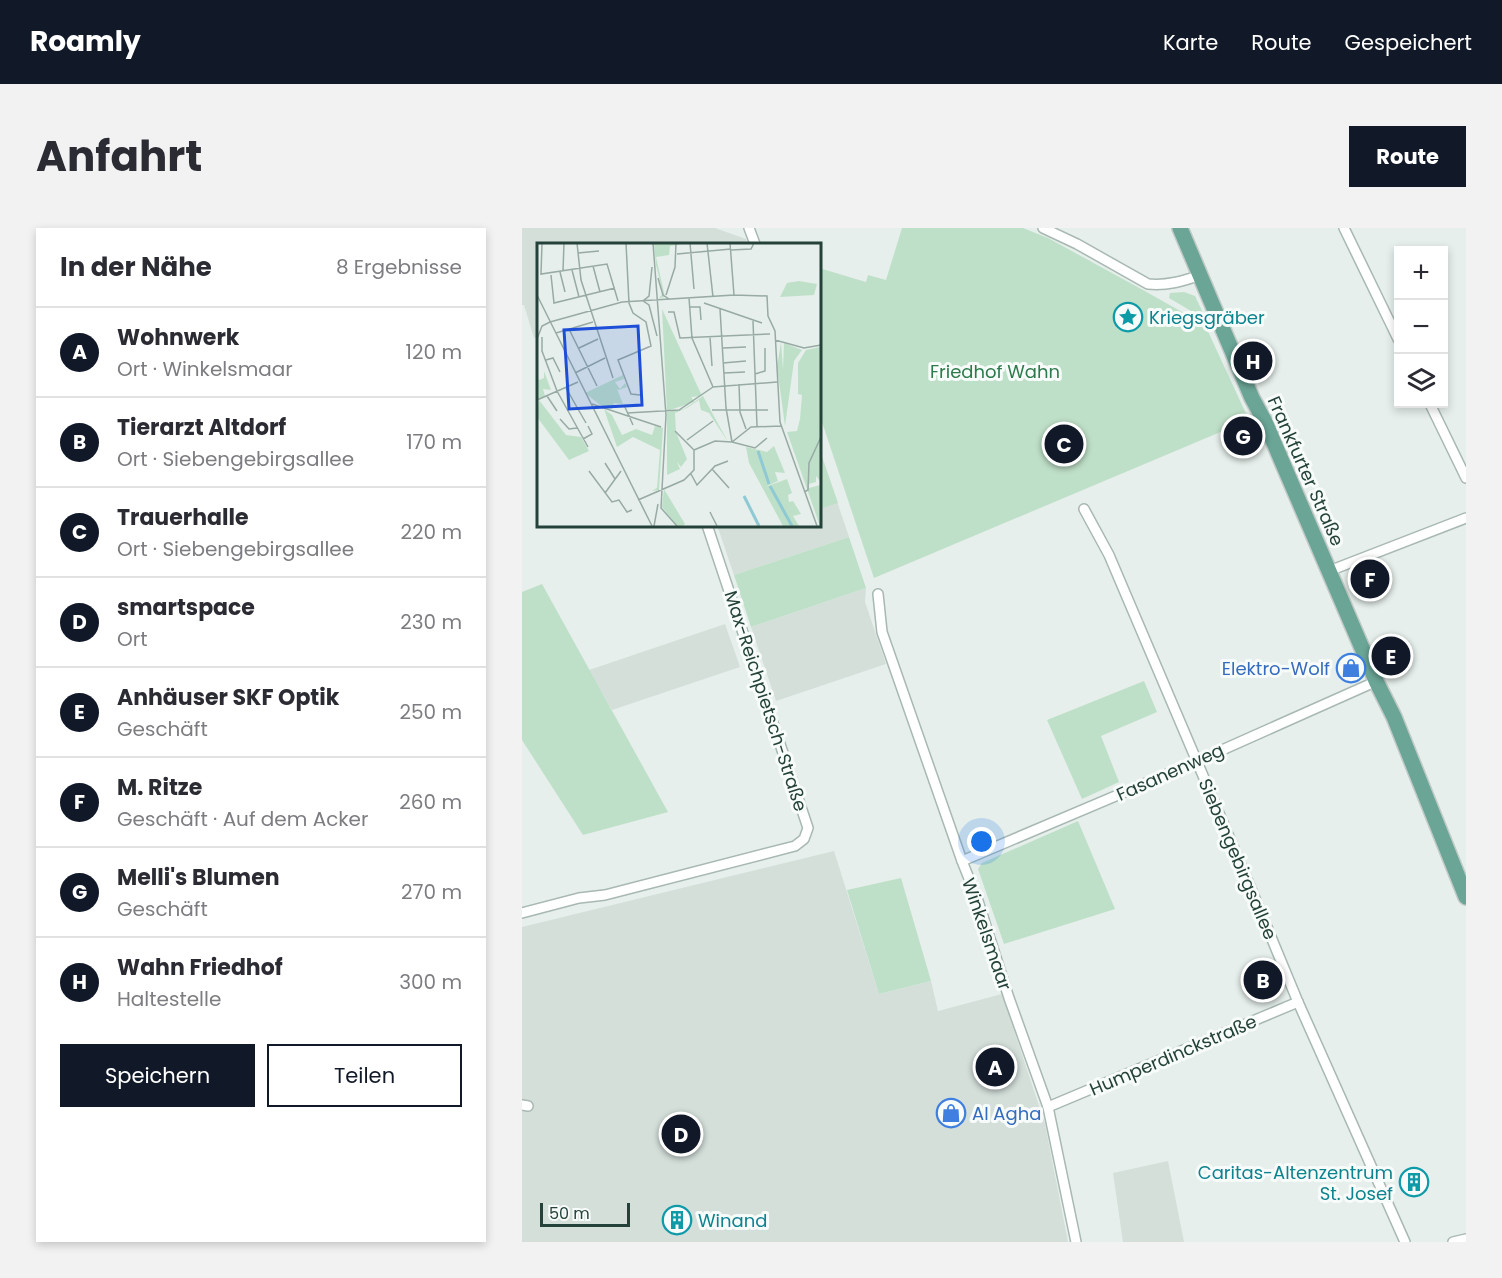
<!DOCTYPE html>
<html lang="de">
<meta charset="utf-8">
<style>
:root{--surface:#fff;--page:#f2f2f3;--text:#2b2b33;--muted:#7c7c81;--line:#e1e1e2;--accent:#111827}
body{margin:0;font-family:Poppins,sans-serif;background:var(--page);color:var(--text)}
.controls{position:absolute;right:18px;top:18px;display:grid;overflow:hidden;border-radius:0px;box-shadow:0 3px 9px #0003}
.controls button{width:54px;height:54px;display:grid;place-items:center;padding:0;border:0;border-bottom:2px solid var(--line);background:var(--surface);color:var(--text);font:30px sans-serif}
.scale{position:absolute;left:18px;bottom:15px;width:90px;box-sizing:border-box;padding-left:6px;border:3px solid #24423a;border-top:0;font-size:16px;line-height:21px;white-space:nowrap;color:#24423a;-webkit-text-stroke:4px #f7fbf9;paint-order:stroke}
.you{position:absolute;left:460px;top:614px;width:21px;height:21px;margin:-15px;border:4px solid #fff;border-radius:50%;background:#1a73e8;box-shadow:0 0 0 9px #1a73e833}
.badge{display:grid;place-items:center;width:39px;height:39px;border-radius:50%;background:var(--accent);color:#fff;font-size:20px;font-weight:700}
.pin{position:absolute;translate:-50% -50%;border:3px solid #fff;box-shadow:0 2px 6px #0006}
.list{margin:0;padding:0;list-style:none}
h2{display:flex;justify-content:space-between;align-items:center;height:78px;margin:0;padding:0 24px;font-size:26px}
h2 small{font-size:20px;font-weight:400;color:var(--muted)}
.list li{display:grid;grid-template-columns:39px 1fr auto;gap:18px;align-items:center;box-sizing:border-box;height:90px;padding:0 24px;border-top:2px solid var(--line)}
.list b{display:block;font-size:22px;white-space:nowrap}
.list p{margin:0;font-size:20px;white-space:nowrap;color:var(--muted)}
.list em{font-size:20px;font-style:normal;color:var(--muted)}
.actions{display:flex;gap:12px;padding:18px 24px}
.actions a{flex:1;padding:14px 0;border:2px solid var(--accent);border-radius:0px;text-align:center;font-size:21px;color:var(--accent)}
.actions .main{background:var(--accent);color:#fff}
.icon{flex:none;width:33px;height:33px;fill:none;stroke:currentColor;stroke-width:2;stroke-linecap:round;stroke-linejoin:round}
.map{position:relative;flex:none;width:944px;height:1014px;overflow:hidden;border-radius:0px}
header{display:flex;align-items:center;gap:36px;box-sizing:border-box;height:84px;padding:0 30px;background:var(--accent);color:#fff}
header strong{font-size:28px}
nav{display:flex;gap:33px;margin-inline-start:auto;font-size:21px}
.intro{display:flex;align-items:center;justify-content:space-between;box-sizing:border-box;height:144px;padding:0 36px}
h1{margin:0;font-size:42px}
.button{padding:15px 27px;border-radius:0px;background:var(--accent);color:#fff;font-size:21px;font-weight:700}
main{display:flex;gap:36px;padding:0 36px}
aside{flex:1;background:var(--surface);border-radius:0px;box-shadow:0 3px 9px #0003}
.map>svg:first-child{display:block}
.built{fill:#d4dfda}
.green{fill:#bfe0c8}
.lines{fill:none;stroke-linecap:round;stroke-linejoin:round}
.minor-casing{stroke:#a8b8b2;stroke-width:12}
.primary-casing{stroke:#c2cac8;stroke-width:18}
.minor{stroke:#fff;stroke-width:9}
.primary{stroke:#6aa596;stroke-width:15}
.labels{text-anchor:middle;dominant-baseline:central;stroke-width:6;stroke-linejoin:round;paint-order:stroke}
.culture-label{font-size:18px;fill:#0d838f;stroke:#f7fbf9;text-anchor:start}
.park-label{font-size:18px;fill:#2d7a4b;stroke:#f7fbf9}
.street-label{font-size:18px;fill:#24423a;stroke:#f7fbf9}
.shop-label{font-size:18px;fill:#366cbe;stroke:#f7fbf9;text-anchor:end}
.inset-river{fill:none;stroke:#8ec9d4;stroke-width:3}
.inset-road{fill:none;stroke:#98aaa4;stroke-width:1.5}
.view{fill:#1d4ed8;fill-opacity:0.15;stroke:#1d4ed8;stroke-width:3}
.inset-edge{fill:none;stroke:#24423a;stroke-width:3}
</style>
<header>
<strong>Roamly</strong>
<nav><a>Karte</a><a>Route</a><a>Gespeichert</a></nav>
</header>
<div class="intro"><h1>Anfahrt</h1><a class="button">Route</a></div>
<main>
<aside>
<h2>In der Nähe<small>8 Ergebnisse</small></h2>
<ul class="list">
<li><span class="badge">A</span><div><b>Wohnwerk</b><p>Ort · Winkelsmaar</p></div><em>120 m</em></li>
<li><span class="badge">B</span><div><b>Tierarzt Altdorf</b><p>Ort · Siebengebirgsallee</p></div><em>170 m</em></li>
<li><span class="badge">C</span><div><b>Trauerhalle</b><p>Ort · Siebengebirgsallee</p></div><em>220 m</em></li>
<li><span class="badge">D</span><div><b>smartspace</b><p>Ort</p></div><em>230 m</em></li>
<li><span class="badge">E</span><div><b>Anhäuser SKF Optik</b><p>Geschäft</p></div><em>250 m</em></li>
<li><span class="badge">F</span><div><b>M. Ritze</b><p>Geschäft · Auf dem Acker</p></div><em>260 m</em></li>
<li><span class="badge">G</span><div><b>Melli's Blumen</b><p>Geschäft</p></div><em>270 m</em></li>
<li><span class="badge">H</span><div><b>Wahn Friedhof</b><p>Haltestelle</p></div><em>300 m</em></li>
</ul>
<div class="actions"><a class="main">Speichern</a><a>Teilen</a></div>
</aside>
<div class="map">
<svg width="944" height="1014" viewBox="0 0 944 1014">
<rect width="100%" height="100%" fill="#e6efeb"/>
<g class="built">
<polygon points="0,0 193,0 224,11 225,16 16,16 16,109 12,110 2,77 0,77"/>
<polygon points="297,220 327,309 212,347 195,297 297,297"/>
<polygon points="344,360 343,374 364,436 254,473 229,399"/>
<polygon points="203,396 218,439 90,482 67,442"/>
<polygon points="312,623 357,766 409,753 416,783 480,766 523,896 546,1014 0,1014 0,699"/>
<polygon points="646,933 662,1014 601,1014 591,945"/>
</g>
<g class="green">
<polygon points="380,0 501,0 526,10 621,62 683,97 727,192 352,350 297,185 297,40 344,54 346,47 364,52"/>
<polygon points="662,64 673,68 682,87 681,90 647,70 648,65"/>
<polygon points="297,220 316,275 297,281"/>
<polygon points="327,309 344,360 229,399 212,347"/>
<polygon points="20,356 146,584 61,607 0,512 0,364"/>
<polygon points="622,453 635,484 579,508 597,554 560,571 525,492"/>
<polygon points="556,593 593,681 482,716 456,641 460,635"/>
<polygon points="379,650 409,753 357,766 325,662"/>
</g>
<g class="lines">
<g class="minor-casing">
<g id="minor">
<polyline points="227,0 233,16"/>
<path d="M 521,0 L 555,16 L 626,56 C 645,58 661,53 679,47"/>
<polyline points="822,0 876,111"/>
<polyline points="908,176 944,250"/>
<polyline points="562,281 587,327 725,651 776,774 883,1014"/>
<polyline points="807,343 944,290"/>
<polyline points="356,366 360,404 440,633 456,673 487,770 526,879 554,1014"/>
<polyline points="440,633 662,539 855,453"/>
<polyline points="0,685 57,670 83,667 273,618 282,611 286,600 185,297"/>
<polyline points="0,877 6,878"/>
<polyline points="526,879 776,774"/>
<polyline points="931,1014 944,1011"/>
</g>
</g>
<g class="primary-casing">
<polyline id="primary" points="658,0 730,170 743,194 855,455 872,489 944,669"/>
</g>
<use href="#minor" class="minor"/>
<use href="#primary" class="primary"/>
</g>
<defs>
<g id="sight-ring" transform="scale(1.5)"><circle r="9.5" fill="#f7fbf9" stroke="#0f9aa8" stroke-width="1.5"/><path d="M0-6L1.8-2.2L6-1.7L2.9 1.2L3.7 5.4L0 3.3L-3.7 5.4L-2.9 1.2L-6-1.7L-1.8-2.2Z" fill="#0f9aa8"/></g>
<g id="shop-ring" transform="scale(1.5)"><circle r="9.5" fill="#f7fbf9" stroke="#3f7fe0" stroke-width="1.5"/><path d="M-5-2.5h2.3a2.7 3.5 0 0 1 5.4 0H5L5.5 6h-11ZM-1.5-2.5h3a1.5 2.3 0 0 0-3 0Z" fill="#3f7fe0"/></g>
<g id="building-ring" transform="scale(1.5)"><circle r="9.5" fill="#f7fbf9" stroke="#0f9aa8" stroke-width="1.5"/><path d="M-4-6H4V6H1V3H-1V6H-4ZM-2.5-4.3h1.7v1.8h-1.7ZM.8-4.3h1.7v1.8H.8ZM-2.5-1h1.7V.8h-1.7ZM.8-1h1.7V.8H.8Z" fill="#0f9aa8"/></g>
</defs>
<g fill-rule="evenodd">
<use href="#sight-ring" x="606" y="89"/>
<use href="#shop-ring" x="829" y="440"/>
<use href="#shop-ring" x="429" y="885"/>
<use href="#building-ring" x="892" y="954"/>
<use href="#building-ring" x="155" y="992"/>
</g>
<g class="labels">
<g class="culture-label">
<text x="627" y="89">Kriegsgräber</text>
<text x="871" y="944" text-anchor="end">Caritas-Altenzentrum<tspan x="871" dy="21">St. Josef</tspan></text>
<text x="176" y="992">Winand</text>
</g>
<g class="park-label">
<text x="473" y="143">Friedhof Wahn</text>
</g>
<g class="street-label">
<text transform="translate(784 243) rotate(66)">Frankfurter Straße</text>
<text transform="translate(244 473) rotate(72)">Max-Reichpietsch-Straße</text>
<text transform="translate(648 544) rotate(-24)">Fasanenweg</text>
<text transform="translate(716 631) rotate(67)">Siebengebirgsallee</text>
<text transform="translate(465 706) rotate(71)">Winkelsmaar</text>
<text transform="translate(651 827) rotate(-23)">Humperdinckstraße</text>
</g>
<g class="shop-label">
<text x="808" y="440">Elektro-Wolf</text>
<text x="450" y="885" text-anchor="start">Al Agha</text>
</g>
</g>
<g transform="translate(15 15)">
<rect width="284" height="284" fill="#e6efeb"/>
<path d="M 117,0 L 152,0 L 133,3 L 132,12 L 119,14 L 128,54 L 122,55 L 126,50 L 119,22 ZM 262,38 L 280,41 L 277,52 L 243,54 L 250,40 ZM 125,66 L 165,153 L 154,154 L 148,142 L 157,159 L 130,168 ZM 244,99 L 246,126 L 247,100 L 265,107 L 257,118 L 248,183 L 240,124 ZM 283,104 L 283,238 L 279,233 L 279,239 L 272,241 L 272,245 L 283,242 L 283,283 L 250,189 L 260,188 L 263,176 L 265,152 L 261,151 L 261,120 L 269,107 ZM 7,128 L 14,147 L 6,146 L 8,153 L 0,157 L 0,132 L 2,137 L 7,135 ZM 86,132 L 87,136 L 78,139 L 83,146 L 88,140 L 90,144 L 82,147 L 80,146 L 86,161 L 77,160 L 75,166 L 67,165 L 48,150 ZM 166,153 L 191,199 L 172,170 L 164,167 L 162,157 L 150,165 L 138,170 L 139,189 L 150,216 L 144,224 L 140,219 L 143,226 L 130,232 L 130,169 L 147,166 ZM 2,157 L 29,192 L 44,194 L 52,208 L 32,217 L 0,174 ZM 67,166 L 75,172 L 85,192 L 99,186 L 115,192 L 118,183 L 126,185 L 122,247 L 115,248 L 120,245 L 123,207 L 96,194 L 80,204 ZM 237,203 L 248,230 L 238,229 L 241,238 L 228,244 L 250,236 L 255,250 L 251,252 L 252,259 L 256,258 L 264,271 L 256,273 L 262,283 L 246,283 L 212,220 L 209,204 L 230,209 ZM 127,246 L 148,281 L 146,283 L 140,283 L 125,264 Z" fill="#bfe0c8"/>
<path class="inset-river" d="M 221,208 L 232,241M 233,243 L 255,283M 207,253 L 222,283"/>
<path class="inset-road" d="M 5,0 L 4,31 L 70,21 L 81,58M 40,0 L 44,37 L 76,135M 89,0 L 92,60 L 96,70 L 109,79 L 114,103 L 81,117 L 94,151 L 103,152M 116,0 L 129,172 L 124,265 L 140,283M 153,0 L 157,46M 170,0 L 176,54M 194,7 L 214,6 L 217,0M 41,10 L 62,8M 140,11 L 194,6M 56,23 L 63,49M 115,24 L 112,53 L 106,58 L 112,62 L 120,93M 35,27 L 42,54M 26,28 L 27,0M 23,29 L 28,49M 14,32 L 17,60 L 78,45M 121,35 L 126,52 L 132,56M 0,52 L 115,283M 129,52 L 138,24 L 139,0M 197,52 L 230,53 L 231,73 L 238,88 L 243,179 L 280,283M 152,55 L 155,95 L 176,144 L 240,139M 167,60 L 225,80M 152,64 L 163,64 L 164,77M 183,66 L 189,165 L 195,199M 131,69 L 137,69 L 143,95 L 233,91M 216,78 L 220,183M 13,79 L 85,59 L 197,52 L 193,0M 32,86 L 60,143M 19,90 L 56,79M 5,94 L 5,108 L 20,148 L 51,204M 173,94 L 175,123M 0,96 L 5,83 L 13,79M 238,97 L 267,105 L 284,102M 42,105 L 61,96M 186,105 L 209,104M 9,117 L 16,115 L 23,129M 186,120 L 209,118M 38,130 L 68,115M 187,130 L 208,129M 218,131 L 228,128 L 228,105M 202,141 L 203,169 L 209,186M 29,145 L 49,180M 10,153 L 20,168M 0,157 L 41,139M 55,161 L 124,184M 87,162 L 96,182M 175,167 L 231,167M 90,170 L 142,167 L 176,144M 23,176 L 32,186 L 40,185M 46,196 L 55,191 L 51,183M 150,197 L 176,178M 195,199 L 218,205 L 230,195M 157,207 L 178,198 L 195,199 L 214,184 L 244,183M 68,220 L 78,236M 175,226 L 192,245M 52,228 L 75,259 L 82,257 L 90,269 L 95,267M 154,231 L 160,242 L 178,223 L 191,218M 267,249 L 271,247 L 272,220 L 284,194M 68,250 L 84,228M 101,257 L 147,237 L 157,227 L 157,207 L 138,188M 175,273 L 173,269 L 180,283M 117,283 L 121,261"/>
<path class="view" d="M 101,83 L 105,162 L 32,166 L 27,87 Z"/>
<rect width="284" height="284" class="inset-edge"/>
</g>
</svg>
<div class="controls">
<button>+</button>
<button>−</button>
<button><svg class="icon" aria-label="layers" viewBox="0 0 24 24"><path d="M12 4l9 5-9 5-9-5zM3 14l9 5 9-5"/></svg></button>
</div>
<div class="scale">50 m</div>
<div class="you"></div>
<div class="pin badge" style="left:473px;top:839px">A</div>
<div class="pin badge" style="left:741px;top:752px">B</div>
<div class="pin badge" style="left:542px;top:216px">C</div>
<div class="pin badge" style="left:159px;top:906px">D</div>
<div class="pin badge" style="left:869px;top:428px">E</div>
<div class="pin badge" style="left:848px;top:351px">F</div>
<div class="pin badge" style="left:721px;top:208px">G</div>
<div class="pin badge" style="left:731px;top:133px">H</div>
</div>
</main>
